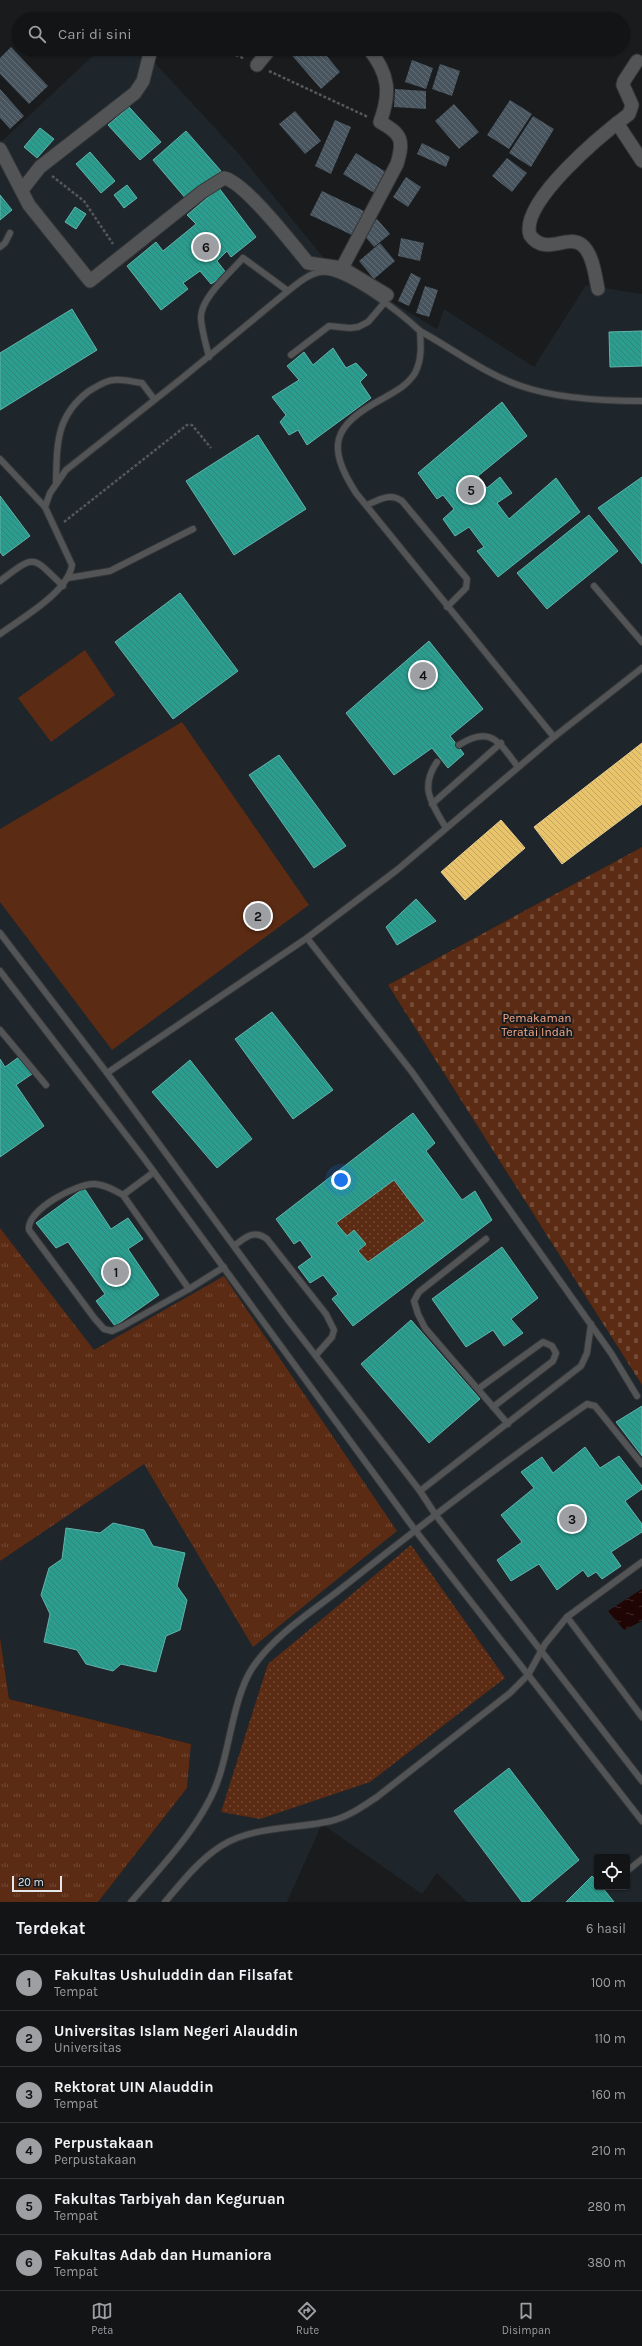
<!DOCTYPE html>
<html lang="id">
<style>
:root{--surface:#131416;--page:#1c1d1f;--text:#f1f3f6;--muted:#9d9ea1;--line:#323335;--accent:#9d9fa2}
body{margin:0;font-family:Karla,sans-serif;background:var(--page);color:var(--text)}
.controls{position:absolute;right:12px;bottom:12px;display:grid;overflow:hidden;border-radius:4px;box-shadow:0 1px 3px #0004}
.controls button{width:36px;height:36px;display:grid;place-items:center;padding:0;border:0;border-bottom:1px solid var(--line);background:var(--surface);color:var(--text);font:20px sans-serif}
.scale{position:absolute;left:12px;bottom:10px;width:50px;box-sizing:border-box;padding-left:4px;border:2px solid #e4e6e9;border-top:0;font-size:11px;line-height:14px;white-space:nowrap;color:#e4e6e9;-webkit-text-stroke:3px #181b1e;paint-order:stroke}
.you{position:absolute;left:341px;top:1180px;width:14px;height:14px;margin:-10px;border:3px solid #fff;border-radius:50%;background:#1a73e8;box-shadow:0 0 0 6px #1a73e833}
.badge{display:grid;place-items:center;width:26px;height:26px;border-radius:50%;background:var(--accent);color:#111;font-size:13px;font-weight:700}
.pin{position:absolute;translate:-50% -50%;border:2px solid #fff;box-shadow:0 1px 4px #0006}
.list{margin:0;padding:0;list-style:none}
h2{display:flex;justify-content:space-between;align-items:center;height:52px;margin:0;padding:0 16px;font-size:17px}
h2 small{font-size:13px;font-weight:400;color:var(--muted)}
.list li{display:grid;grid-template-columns:26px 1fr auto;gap:12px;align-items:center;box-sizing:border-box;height:56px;padding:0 16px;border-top:1px solid var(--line)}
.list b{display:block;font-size:15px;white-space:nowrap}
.list p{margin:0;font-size:13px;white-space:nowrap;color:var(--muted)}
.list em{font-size:13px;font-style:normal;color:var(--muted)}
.icon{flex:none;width:22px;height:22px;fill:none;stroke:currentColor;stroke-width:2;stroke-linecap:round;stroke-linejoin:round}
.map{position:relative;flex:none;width:642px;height:1902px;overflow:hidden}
.search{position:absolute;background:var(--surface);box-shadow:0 1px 3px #0004;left:12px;right:12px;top:12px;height:44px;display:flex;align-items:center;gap:10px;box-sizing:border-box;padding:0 14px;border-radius:22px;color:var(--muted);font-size:15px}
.sheet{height:388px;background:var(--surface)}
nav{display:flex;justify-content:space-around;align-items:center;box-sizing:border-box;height:56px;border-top:1px solid var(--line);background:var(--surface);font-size:11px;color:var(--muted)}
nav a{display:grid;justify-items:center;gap:2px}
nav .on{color:var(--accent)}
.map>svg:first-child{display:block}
.built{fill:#1e252b;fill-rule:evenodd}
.grass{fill:url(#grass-tufts)}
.cemetery{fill:url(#cemetery-stones)}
.park{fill:url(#park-dots)}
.garden{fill:#5c2b14}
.water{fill:url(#water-ripples)}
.homes{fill:url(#homes-back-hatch);stroke:#e8ce90}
.schools{fill:url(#schools-back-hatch);stroke:#62b3aa;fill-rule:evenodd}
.building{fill:url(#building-back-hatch)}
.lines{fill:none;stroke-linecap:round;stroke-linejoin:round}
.lane-casing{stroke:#353638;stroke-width:8}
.street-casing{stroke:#353638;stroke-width:15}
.path{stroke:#555759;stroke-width:2.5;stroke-dasharray:3 2;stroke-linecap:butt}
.lane{stroke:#535455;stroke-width:6}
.street{stroke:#535455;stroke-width:13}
.labels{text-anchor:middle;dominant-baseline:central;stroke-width:4;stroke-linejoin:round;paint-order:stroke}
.park-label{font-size:12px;fill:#f7a988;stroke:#181b1e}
</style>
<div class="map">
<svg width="642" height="1902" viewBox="0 0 642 1902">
<defs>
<pattern id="grass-tufts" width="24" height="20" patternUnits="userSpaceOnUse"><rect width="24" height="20" fill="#5c2b14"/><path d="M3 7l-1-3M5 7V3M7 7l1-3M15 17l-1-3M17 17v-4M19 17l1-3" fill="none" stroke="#734a36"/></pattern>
<pattern id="cemetery-stones" width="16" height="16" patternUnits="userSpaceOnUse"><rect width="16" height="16" fill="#5c2b14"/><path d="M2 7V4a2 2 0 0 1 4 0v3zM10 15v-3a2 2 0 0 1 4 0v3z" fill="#734a36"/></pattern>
<pattern id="park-dots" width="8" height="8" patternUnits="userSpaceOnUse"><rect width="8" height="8" fill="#5c2b14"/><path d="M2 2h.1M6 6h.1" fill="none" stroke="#734a36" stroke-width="1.8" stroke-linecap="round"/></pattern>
<pattern id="water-ripples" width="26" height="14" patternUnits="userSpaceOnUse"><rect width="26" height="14" fill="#1f0503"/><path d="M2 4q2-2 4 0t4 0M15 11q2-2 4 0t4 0" fill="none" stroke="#3f2928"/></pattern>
<pattern id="homes-back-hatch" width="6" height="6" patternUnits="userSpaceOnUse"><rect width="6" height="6" fill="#e9c46a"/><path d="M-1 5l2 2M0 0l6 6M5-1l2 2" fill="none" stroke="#c0a461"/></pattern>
<pattern id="schools-back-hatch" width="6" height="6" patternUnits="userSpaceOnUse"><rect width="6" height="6" fill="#2a9d8f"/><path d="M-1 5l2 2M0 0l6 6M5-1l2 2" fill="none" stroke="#328379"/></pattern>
<pattern id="building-back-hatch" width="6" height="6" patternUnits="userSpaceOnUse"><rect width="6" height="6" fill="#48545e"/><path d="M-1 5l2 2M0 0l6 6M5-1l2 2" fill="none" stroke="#626d75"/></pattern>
</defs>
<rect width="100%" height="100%" fill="#191b1d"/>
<path class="built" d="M 100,49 L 142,49 L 240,155 L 328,263 L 437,329 L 444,309 L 534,367 L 586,285 L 642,294 L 642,847 L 388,985 L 642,1385 L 642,1902 L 467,1902 L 437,1873 L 422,1894 L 322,1824 L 287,1902 L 98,1902 L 187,1788 L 191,1744 L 9,1699 L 0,1637 L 0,140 L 2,141 ZM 597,1857 L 627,1857 L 627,1887 L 597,1887 Z"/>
<g class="grass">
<polygon points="0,1228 94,1350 224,1276 397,1531 253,1647 144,1464 0,1561"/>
<polygon points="0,1637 9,1699 191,1744 187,1788 98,1902 0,1902"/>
</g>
<polygon class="cemetery" points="642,847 642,1385 388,985"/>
<g class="park">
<polygon points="394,1180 425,1221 368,1262 358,1251 366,1244 354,1230 347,1236 336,1223"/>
<polygon points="411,1545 505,1678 370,1782 260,1819 221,1812 268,1664"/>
</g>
<g class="garden">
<polygon points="85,650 115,695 51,742 18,698"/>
<polygon points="182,722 309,905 112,1050 0,902 0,829"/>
</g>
<polygon class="water" points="642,1589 642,1621 624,1630 608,1611"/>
<g class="homes">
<polygon points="642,743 642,804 562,864 534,827"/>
<polygon points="501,820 525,848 465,900 441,872"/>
</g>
<g class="schools">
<polygon points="129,107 161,142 140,160 108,125"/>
<polygon points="40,128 54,139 37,158 24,147"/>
<polygon points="186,131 221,171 187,200 153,160"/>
<polygon points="90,152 115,181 101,193 76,164"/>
<polygon points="127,185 137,198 124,208 114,195"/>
<polygon points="219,188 256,237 231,257 227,251 217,261 227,274 211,284 200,271 183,283 188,289 161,310 127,266 156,242 163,251 196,224 187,215"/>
<polygon points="0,195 12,210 0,220"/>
<polygon points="75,207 86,214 76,229 65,222"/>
<polygon points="72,309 97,350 0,410 0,353"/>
<polygon points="642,331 642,366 610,367 609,332"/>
<polygon points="333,348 346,368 356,363 367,375 360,382 371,398 307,445 298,430 289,435 280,422 286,415 272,397 299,380 287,366 304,352 313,365"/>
<polygon points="502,402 527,436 478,476 487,488 500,477 512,493 497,503 509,519 556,478 580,512 498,577 477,551 484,547 469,527 455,536 443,519 454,509 443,495 437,499 418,473"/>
<polygon points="258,435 306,509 234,555 186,481"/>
<polygon points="642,477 642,564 598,508"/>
<polygon points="0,496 30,536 3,556 0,552"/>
<polygon points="589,515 618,551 547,609 517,573"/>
<polygon points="180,593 238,671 173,719 115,642"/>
<polygon points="429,641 483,709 450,736 464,754 448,768 432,748 394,775 346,713"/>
<polygon points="279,755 346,846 314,868 249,775"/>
<polygon points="416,899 436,921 397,945 386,927"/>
<polygon points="272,1012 333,1090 293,1119 235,1039"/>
<polygon points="19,1057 32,1074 16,1085 44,1126 0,1157 0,1059 5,1067"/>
<polygon points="190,1060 252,1139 217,1168 152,1092"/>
<path d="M 413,1113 L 435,1143 L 426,1151 L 462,1200 L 475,1191 L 492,1220 L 353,1326 L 332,1299 L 338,1294 L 323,1275 L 310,1283 L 298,1267 L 312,1257 L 300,1240 L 294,1244 L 276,1219 ZM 394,1180 L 425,1221 L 368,1262 L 358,1251 L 366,1244 L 354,1230 L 347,1236 L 336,1223 Z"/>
<polygon points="84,1188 111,1229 128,1218 143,1239 128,1249 159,1295 115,1326 96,1301 105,1294 68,1242 56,1248 36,1223"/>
<polygon points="502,1247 538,1298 511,1319 523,1333 504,1346 493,1330 466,1347 432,1299"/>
<polygon points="411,1320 480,1399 429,1443 361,1364"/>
<polygon points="642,1406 642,1456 616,1422"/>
<polygon points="585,1447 600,1468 619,1456 642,1486 642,1489 625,1501 642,1524 642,1532 611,1552 621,1566 602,1579 596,1572 588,1577 583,1570 557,1590 539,1564 511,1581 497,1560 522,1542 501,1515 534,1488 521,1472 542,1457 553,1473"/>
<polygon points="113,1523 144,1530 153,1546 185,1553 177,1586 187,1600 180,1630 166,1636 156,1672 121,1664 113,1671 86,1664 77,1650 44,1642 50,1614 41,1595 49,1568 62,1559 66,1528 100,1533"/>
<polygon points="509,1768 579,1860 529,1902 522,1902 454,1811"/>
<polygon points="592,1876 597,1881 597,1887 602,1887 614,1902 566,1902"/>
</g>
<g class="building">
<polygon points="11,47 48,86 29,104 0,74 0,58"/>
<polygon points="291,49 321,49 340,72 321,89 288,51"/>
<polygon points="412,60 433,68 426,89 405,82"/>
<polygon points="440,64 460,71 452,96 432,89"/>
<polygon points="0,89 24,116 10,129 0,118"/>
<polygon points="395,89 426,91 426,109 394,107"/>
<polygon points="510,100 532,114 509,149 487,135"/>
<polygon points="454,104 479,132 459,149 435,121"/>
<polygon points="295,111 321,141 305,154 279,124"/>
<polygon points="533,116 554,129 531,167 509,153"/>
<polygon points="335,120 351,127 331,174 315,166"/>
<polygon points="422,143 450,157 446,167 417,154"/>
<polygon points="356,153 389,174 376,194 343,174"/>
<polygon points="507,158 527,173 512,192 492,176"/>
<polygon points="406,177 421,187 408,207 393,197"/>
<polygon points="322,191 364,211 356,237 310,215"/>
<polygon points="377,219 390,234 374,247 362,233"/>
<polygon points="401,238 424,243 420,261 398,256"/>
<polygon points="380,243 395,261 374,279 359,261"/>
<polygon points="411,273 421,278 409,306 398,301"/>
<polygon points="425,286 438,290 429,317 416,313"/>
</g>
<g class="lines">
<g class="lane-casing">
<g id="lane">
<polyline points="0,247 5,243 10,233"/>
<path d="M 420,331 C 453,349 485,374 521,386 C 558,399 603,401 642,401"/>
<polyline points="291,355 329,326 350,328 358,327 368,322 385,302"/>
<path d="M 209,357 C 206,344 202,332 201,319 C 199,299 231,272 243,258 L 288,291"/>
<polyline points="0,459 45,507"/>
<path d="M 56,482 C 57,443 56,416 89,391 C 96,387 106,380 114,380 C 123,379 133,382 142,383 L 154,399"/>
<path d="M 367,505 C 379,500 390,492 402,501 L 467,579 L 466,588 L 447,607"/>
<polyline points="68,578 110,571 193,529"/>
<path d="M 0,581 C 36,554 31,555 63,586"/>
<polyline points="594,586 642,642"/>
<path d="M 0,634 C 22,618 68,592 72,565 L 45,507 L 50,493 L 66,470 L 181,379 L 288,291 C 297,284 308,274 320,272 C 344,268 402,314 420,331 C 421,346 422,359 415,373 C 407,386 394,392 382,399 C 332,426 326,446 356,493 L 554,737"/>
<path d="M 459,745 C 491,725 499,742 518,767"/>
<path d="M 437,762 C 419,788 432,804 446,828"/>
<polyline points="432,804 501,743"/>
<polyline points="0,933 107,1073 288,1320 420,1491 435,1514 642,1781"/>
<polyline points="307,938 412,1072 611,1353 637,1396"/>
<polyline points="0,971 143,1157 415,1530 642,1821"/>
<polyline points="0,1030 46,1085"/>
<polyline points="107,1073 307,938 397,870 554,737 642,668"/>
<polyline points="154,1172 123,1195 189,1289 224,1267"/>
<path d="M 123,1195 C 114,1190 106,1185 95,1184 C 77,1183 26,1210 29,1230 L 95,1319 L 104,1329 L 112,1331 L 123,1326 L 189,1289"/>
<polyline points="486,1239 419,1292 414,1301 418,1314 425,1328 508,1424"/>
<path d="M 234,1246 C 246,1237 254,1229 267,1239 L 326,1314 L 334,1330 L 332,1337 L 316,1355"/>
<polyline points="478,1389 543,1342 552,1346 556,1353 553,1361 493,1407"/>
<polyline points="420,1491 581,1366 587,1353 591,1324"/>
<polyline points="567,1617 642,1717"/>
<polyline points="627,1871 642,1859"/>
<path d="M 131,1902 C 161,1867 205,1822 219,1777 C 230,1745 234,1695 253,1667 C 276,1633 315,1610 347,1584 C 425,1522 505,1461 587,1404 L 595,1406 L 642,1464"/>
<path d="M 165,1902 C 182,1882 198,1861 221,1846 C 252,1826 296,1829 331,1821 C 348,1817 362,1807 377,1797 L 510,1693 L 528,1675 L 545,1644 L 567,1617 L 642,1562"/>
</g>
</g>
<g class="street-casing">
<g id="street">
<polyline points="257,65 270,49"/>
<polyline points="617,123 642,161"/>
<path d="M 0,149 L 29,205 L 90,281 L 202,192 L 224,178 C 245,182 293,245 308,263 L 342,268 L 387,295"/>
<polyline points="22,190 40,167 135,93 143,81 151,49"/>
<path d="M 342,268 L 397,164 C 404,140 402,134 380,122 C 391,93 389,74 369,49"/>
<path d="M 598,289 C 595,275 593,254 582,245 C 568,233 545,257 530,235 C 519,202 605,132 629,114 L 632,105 L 623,85 L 624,81 L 637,61"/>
</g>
</g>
<g class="path">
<polyline points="143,17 148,19"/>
<polyline points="222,49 245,59"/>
<polyline points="269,71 368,117"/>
<polyline points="52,176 84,201 113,244"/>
<polyline points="64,522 187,425 192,425 211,448"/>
</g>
<use href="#lane" class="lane"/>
<use href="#street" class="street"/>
</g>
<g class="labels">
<g class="park-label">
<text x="537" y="1018">Pemakaman<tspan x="537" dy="14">Teratai Indah</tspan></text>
</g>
</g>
</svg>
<div class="controls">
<button><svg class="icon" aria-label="locate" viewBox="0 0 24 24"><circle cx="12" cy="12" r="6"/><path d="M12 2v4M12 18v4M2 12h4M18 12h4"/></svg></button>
</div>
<div class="scale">20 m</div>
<div class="you"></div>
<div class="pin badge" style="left:116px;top:1272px">1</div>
<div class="pin badge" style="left:258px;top:916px">2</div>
<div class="pin badge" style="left:572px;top:1519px">3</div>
<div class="pin badge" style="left:423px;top:675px">4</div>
<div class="pin badge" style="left:471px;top:490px">5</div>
<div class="pin badge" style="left:206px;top:247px">6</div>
<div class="search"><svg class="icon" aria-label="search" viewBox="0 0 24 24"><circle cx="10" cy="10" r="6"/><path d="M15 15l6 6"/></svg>Cari di sini</div>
</div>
<section class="sheet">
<h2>Terdekat<small>6 hasil</small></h2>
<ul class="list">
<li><span class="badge">1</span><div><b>Fakultas Ushuluddin dan Filsafat</b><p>Tempat</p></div><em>100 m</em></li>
<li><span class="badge">2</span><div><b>Universitas Islam Negeri Alauddin</b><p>Universitas</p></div><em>110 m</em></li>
<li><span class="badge">3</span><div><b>Rektorat UIN Alauddin</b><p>Tempat</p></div><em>160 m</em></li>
<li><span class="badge">4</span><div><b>Perpustakaan</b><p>Perpustakaan</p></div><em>210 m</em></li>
<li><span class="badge">5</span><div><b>Fakultas Tarbiyah dan Keguruan</b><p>Tempat</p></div><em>280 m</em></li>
<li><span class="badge">6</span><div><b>Fakultas Adab dan Humaniora</b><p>Tempat</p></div><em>380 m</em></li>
</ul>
</section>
<nav>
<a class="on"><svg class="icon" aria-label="map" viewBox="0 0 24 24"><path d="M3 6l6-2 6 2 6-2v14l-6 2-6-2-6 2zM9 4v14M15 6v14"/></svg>Peta</a>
<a><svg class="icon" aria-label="directions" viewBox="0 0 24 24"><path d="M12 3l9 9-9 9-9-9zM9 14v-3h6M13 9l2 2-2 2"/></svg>Rute</a>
<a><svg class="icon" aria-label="saved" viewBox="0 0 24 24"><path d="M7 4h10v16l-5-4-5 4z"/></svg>Disimpan</a>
</nav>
